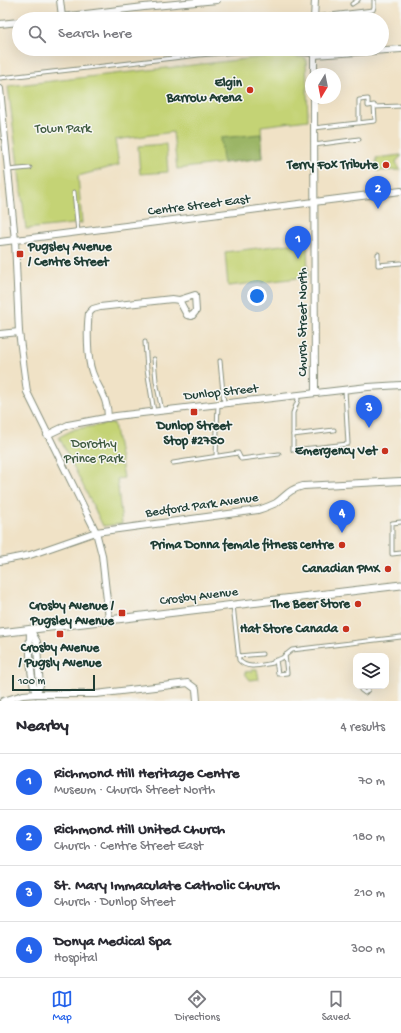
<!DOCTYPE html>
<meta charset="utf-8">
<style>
:root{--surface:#fff;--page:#f7f7f7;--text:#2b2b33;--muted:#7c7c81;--line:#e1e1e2;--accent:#2563eb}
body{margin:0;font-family:"Gochi Hand",sans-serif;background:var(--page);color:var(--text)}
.controls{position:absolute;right:12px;bottom:12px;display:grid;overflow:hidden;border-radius:8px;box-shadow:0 4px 16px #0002}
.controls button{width:36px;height:36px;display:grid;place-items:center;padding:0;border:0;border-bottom:1px solid var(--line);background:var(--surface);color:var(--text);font:20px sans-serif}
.compass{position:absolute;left:305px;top:68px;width:36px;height:36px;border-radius:50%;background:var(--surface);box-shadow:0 4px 16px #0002;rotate:190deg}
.scale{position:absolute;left:12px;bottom:10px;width:83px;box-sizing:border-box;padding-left:4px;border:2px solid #1f3d34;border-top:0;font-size:11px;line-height:14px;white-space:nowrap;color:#1f3d34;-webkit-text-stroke:3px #f6f6f2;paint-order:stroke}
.you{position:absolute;left:257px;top:296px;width:14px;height:14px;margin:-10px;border:3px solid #fff;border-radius:50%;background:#1a73e8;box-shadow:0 0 0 6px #1a73e833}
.badge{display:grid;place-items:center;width:26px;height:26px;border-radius:50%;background:var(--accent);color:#fff;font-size:13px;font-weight:700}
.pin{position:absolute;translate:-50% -33px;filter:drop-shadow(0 1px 2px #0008)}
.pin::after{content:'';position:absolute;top:21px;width:14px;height:12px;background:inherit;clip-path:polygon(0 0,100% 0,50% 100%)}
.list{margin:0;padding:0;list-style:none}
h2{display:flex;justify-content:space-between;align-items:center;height:52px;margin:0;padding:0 16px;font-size:17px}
h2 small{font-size:13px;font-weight:400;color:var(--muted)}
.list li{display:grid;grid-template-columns:26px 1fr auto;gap:12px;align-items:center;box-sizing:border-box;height:56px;padding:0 16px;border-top:1px solid var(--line)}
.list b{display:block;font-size:15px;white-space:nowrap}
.list p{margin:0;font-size:13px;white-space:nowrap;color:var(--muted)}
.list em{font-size:13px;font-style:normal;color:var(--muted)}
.icon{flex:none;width:22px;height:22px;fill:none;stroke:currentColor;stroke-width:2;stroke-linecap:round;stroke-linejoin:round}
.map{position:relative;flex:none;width:401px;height:701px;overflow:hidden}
.search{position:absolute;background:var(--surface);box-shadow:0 4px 16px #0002;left:12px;right:12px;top:12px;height:44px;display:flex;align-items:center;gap:10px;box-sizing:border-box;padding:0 14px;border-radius:22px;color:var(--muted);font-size:15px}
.sheet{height:276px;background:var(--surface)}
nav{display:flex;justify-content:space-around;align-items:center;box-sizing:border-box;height:56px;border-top:1px solid var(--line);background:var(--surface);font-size:11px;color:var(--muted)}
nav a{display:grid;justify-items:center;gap:2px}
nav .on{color:var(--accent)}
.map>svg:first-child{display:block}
.green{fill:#c4d375;stroke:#728854}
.forest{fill:#9bb566;stroke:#5d794d}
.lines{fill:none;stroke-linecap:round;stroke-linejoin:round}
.service-casing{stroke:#88907d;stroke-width:5}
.minor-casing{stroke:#88907d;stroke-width:8}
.tertiary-casing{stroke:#88907d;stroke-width:9}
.service{stroke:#fff;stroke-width:3}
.minor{stroke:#fff;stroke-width:6}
.tertiary{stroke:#fff;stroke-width:7}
.poi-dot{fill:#c8321e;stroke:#f6f6f2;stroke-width:1.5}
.labels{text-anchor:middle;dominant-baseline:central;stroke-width:3;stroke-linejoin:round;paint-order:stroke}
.poi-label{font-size:13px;font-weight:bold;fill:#1f3d34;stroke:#f6f6f2;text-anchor:end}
.park-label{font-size:13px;fill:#405b41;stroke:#f6f6f2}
.street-label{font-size:13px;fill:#1f3d34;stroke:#f6f6f2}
</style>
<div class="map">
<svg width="401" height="701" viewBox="0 0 401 701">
<rect width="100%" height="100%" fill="#f6f6f2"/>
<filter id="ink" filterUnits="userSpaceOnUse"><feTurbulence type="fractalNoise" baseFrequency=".025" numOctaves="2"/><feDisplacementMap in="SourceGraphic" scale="8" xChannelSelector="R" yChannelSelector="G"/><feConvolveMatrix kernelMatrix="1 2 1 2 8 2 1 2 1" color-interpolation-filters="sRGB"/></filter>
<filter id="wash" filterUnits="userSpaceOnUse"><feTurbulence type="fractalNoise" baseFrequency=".012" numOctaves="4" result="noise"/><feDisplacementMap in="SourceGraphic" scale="16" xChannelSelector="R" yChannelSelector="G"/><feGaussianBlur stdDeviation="0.9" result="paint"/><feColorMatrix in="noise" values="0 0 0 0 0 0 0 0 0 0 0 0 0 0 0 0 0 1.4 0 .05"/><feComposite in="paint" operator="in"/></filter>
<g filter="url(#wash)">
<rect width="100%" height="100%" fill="#f0e2c6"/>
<g class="green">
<polygon points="281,55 306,58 308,120 261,126 263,158 177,169 173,132 115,140 119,165 78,176 82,223 26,229 8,86"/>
<polygon points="166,144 168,172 140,174 138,146"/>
<polygon points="401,155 401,157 399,158 396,162 400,170 377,171 376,158"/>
<polygon points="307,242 308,277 228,286 225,252"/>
<polygon points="114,423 124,478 117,479 122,524 103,526 59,437 75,429"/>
<polygon points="252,669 257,669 259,679 250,680 246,675 245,672 252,671"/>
</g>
<polygon class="forest" points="261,134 263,158 223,163 221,138"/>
</g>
<g filter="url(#ink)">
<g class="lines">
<g class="service-casing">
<g id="service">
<polyline points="352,4 358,0"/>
<polyline points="314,17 373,10 374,7 374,0"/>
<polyline points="0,78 199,55 273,49 314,55"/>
<polyline points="374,107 401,106"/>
<polyline points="314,128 375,121 374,105 368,106 368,99 359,100 359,123"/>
<polyline points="314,145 359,139"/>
<polyline points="8,170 30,168"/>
<polyline points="74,192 78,232"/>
<polyline points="378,254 378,265 401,263"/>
<polyline points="145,342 147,369 154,412"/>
<polyline points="154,359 156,381 162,411"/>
<polyline points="220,361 224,403"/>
<polyline points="297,395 298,400 293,413 293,450 348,444 345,390"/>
<polyline points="293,435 334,430"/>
<polyline points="216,456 218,404"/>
<polyline points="173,463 238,453 241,459 279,454"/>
<polyline points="401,522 392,523 392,554 401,553"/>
<path d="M 233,605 L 239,660 C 247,670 261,665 273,663 L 274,661 L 282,658 L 292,650 L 401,637"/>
<polyline points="238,656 262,654"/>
<polyline points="276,660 278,674 287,673 285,655"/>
<polyline points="362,686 361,690 365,693 368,690 367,686"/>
</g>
</g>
<g class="minor-casing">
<g id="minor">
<polyline points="60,0 62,17"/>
<polyline points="44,19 144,7 217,0"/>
<polyline points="314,19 315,0"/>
<polyline points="0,24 19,22"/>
<polyline points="314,55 401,49"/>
<polyline points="314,74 314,49"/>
<polyline points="0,89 15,240 19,332 27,392 96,532 102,555 109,619"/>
<polyline points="314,98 315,393"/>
<polyline points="0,242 401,191"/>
<polyline points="0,334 19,332"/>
<path d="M 108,418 C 108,397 98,389 92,372 C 87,358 87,327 89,313 L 93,309 L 100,307 L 172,299 L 179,300 L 187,315 L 192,316 L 196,311 L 195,295 L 179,300"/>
<polyline points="47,435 68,425 116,416 368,387 401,385"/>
<path d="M 0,561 L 30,555 L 96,532 L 258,510 C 264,508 270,506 276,503 C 287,495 288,490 303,486 L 401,481"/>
<polyline points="30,629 37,642 38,663 40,685 36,694"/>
<path d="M 30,630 C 29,647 30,678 36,694"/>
<polyline points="3,701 23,695 36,694 96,694 188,683 196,689 197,701"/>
</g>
</g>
<g class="tertiary-casing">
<polyline id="tertiary" points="0,633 401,585"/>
</g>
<use href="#service" class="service"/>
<use href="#minor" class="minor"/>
<use href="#tertiary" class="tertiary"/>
</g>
</g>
<g class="poi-dot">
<circle cx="250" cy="90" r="4"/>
<circle cx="386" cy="165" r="4"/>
<rect x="16" y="250" width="8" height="8" rx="2"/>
<rect x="190" y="408" width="8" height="8" rx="2"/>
<circle cx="385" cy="451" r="4"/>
<circle cx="342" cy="545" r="4"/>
<circle cx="388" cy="569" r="4"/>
<circle cx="358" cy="604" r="4"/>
<rect x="118" y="609" width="8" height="8" rx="2"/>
<circle cx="346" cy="629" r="4"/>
<rect x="56" y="630" width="8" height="8" rx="2"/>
</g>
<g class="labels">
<g class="poi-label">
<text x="242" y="83">Elgin<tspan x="242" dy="15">Barrow Arena</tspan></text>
<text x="378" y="165">Terry Fox Tribute</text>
<text x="28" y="247" text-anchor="start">Pugsley Avenue<tspan x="28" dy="15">/ Centre Street</tspan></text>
<text x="194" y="426" text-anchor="middle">Dunlop Street<tspan x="194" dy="15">Stop #2750</tspan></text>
<text x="377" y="451">Emergency Vet</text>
<text x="334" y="545">Prima Donna female fitness centre</text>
<text x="380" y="569">Canadian PMX</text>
<text x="350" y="604">The Beer Store</text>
<text x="114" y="606">Crosby Avenue /<tspan x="114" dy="15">Pugsley Avenue</tspan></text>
<text x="338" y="629">Hat Store Canada</text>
<text x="60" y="648" text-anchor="middle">Crosby Avenue<tspan x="60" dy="15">/ Pugsly Avenue</tspan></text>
</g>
<g class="park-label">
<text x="63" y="129">Town Park</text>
<text x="94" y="444">Dorothy<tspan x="94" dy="15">Prince Park</tspan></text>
</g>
<g class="street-label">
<text transform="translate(199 206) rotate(-7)">Centre Street East</text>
<text transform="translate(303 322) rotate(-90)">Church Street North</text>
<text transform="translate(221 393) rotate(-6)">Dunlop Street</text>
<text transform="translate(202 506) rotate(-8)">Bedford Park Avenue</text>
<text transform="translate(199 597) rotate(-7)">Crosby Avenue</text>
</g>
</g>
</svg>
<div class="controls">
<button><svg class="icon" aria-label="layers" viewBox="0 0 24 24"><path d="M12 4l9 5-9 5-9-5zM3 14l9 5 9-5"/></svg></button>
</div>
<svg class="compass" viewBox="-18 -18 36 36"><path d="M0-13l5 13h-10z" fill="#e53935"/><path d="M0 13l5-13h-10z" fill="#7c7c81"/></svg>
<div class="scale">100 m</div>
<div class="you"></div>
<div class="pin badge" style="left:298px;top:259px">1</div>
<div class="pin badge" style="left:378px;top:209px">2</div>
<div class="pin badge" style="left:369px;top:428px">3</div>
<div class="pin badge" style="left:342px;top:533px">4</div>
<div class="search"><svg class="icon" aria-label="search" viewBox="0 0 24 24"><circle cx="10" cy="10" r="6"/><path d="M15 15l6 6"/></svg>Search here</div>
</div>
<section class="sheet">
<h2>Nearby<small>4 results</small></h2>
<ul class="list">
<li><span class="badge">1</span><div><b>Richmond Hill Heritage Centre</b><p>Museum · Church Street North</p></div><em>70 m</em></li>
<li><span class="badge">2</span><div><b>Richmond Hill United Church</b><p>Church · Centre Street East</p></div><em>180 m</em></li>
<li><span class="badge">3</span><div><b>St. Mary Immaculate Catholic Church</b><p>Church · Dunlop Street</p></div><em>210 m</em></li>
<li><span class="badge">4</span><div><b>Donya Medical Spa</b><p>Hospital</p></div><em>300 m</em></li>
</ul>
</section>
<nav>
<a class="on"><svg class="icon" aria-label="map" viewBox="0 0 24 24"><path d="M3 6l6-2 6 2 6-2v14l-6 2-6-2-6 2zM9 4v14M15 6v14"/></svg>Map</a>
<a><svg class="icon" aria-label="directions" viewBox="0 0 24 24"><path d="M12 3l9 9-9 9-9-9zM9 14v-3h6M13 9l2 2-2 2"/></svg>Directions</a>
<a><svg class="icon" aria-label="saved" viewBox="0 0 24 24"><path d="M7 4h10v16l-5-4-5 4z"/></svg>Saved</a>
</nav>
